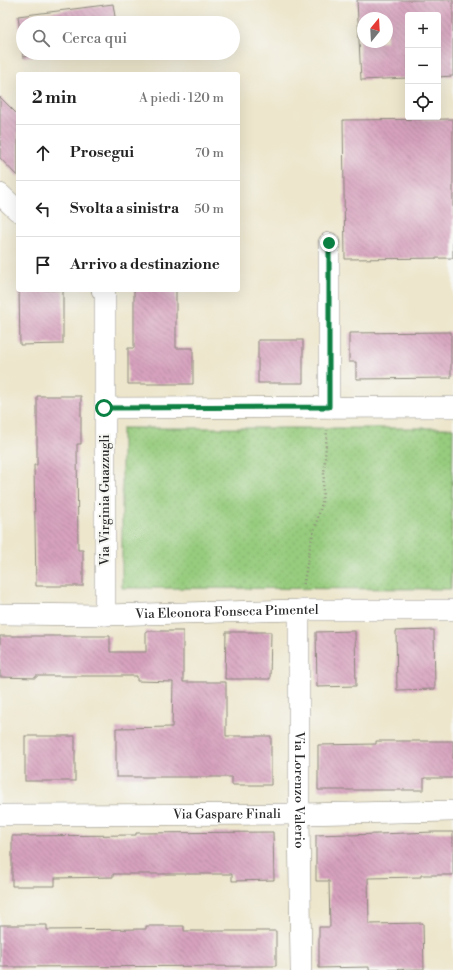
<!DOCTYPE html>
<html lang="it">
<meta charset="utf-8">
<style>
:root{--surface:#fff;--page:#f6f6f6;--text:#222;--muted:#767676;--line:#e0e0e0}
body{margin:0;font-family:"Libre Bodoni",serif;background:var(--page);color:var(--text)}
.controls{position:absolute;right:12px;top:12px;display:grid;overflow:hidden;border-radius:4px;box-shadow:0 4px 16px #0002}
.controls button{width:36px;height:36px;display:grid;place-items:center;padding:0;border:0;border-bottom:1px solid var(--line);background:var(--surface);color:var(--text);font:20px sans-serif}
.compass{position:absolute;left:357px;top:12px;width:36px;height:36px;border-radius:50%;background:var(--surface);box-shadow:0 4px 16px #0002;rotate:18deg}
.stop{position:absolute;width:12px;height:12px;margin:-9px;border:3px solid #0b8043;border-radius:50%;background:#fff}
.stop.end{background:#0b8043;border-color:#fff;box-shadow:0 1px 4px #0008}
.list{margin:0;padding:0;list-style:none}
h2{display:flex;justify-content:space-between;align-items:center;height:52px;margin:0;padding:0 16px;font-size:17px}
h2 small{font-size:13px;font-weight:400;color:var(--muted)}
.list li{display:grid;grid-template-columns:26px 1fr auto;gap:12px;align-items:center;box-sizing:border-box;height:56px;padding:0 16px;border-top:1px solid var(--line)}
.list b{display:block;font-size:15px;white-space:nowrap}
.list em{font-size:13px;font-style:normal;color:var(--muted)}
.icon{flex:none;width:22px;height:22px;fill:none;stroke:currentColor;stroke-width:2;stroke-linecap:round;stroke-linejoin:round}
.map{position:relative;flex:none;width:453px;height:970px;overflow:hidden}
.search{position:absolute;background:var(--surface);box-shadow:0 4px 16px #0002;left:16px;top:16px;width:224px;height:44px;display:flex;align-items:center;gap:10px;box-sizing:border-box;padding:0 14px;border-radius:22px;color:var(--muted);font-size:15px}
.panel{position:absolute;background:var(--surface);box-shadow:0 4px 16px #0002;left:16px;top:72px;width:224px;height:220px;border-radius:4px}
.map>svg:first-child{display:block}
.grass{fill:url(#grass-dots);stroke:#617c54}
.building{fill:url(#building-back-hatch);fill-rule:evenodd}
.lines{fill:none;stroke-linecap:round;stroke-linejoin:round}
.minor-casing{stroke:#8c887c;stroke-width:22}
.path{stroke:#8c887c;stroke-width:2.5;stroke-dasharray:1 3;stroke-linecap:butt}
.minor{stroke:#fff;stroke-width:21}
.route{stroke:#0b8043;stroke-width:5}
.labels{text-anchor:middle;dominant-baseline:central;stroke-width:4;stroke-linejoin:round;paint-order:stroke}
.street-label{font-size:13px;fill:#2b2b2b;stroke:#f6f6f2}
</style>
<div class="map">
<svg width="453" height="970" viewBox="0 0 453 970">
<defs>
<pattern id="grass-dots" width="8" height="8" patternUnits="userSpaceOnUse"><rect width="8" height="8" fill="#97cc7e"/><path d="M2 2h.1M6 6h.1" fill="none" stroke="#82af6d" stroke-width="1.8" stroke-linecap="round"/></pattern>
<pattern id="building-back-hatch" width="6" height="6" patternUnits="userSpaceOnUse"><rect width="6" height="6" fill="#d7a2be"/><path d="M-1 5l2 2M0 0l6 6M5-1l2 2" fill="none" stroke="#af849b"/></pattern>
</defs>
<rect width="100%" height="100%" fill="#f6f6f2"/>
<filter id="ink" filterUnits="userSpaceOnUse"><feTurbulence type="fractalNoise" baseFrequency=".025" numOctaves="2"/><feDisplacementMap in="SourceGraphic" scale="8" xChannelSelector="R" yChannelSelector="G"/><feConvolveMatrix kernelMatrix="1 2 1 2 8 2 1 2 1" color-interpolation-filters="sRGB"/></filter>
<filter id="wash" filterUnits="userSpaceOnUse"><feTurbulence type="fractalNoise" baseFrequency=".012" numOctaves="4" result="noise"/><feDisplacementMap in="SourceGraphic" scale="16" xChannelSelector="R" yChannelSelector="G"/><feGaussianBlur stdDeviation="0.9" result="paint"/><feColorMatrix in="noise" values="0 0 0 0 0 0 0 0 0 0 0 0 0 0 0 0 0 1.4 0 .05"/><feComposite in="paint" operator="in"/></filter>
<g filter="url(#wash)">
<rect width="100%" height="100%" fill="#ede6cc"/>
<polygon class="grass" points="122,428 453,428 451,589 122,588"/>
<g id="blocks">
<g class="building">
<path d="M 357,0 L 453,0 L 453,76 L 438,77 L 438,15 L 408,15 L 408,78 L 361,80 ZM 363,18 L 387,18 L 387,42 L 363,42 Z"/>
<polygon points="113,4 116,23 23,23 23,53 57,53 23,57 18,16"/>
<polygon points="0,97 18,115 18,177 0,158"/>
<polygon points="453,119 453,258 345,259 343,120"/>
<polygon points="19,290 63,290 63,344 20,345"/>
<polygon points="134,290 176,290 176,348 193,348 193,384 128,384 128,348 134,348"/>
<polygon points="451,332 451,378 356,379 356,362 349,362 349,333"/>
<rect x="258" y="340" width="45" height="43"/>
<polygon points="37,396 81,396 81,444 77,444 78,550 83,550 83,586 36,586 34,465 37,465"/>
<polygon points="434,630 435,689 397,690 396,631"/>
<polygon points="146,631 183,631 183,682 226,682 226,736 271,736 271,785 232,785 232,777 116,777 116,728 172,727 173,682 137,681 137,676 36,676 36,678 0,677 0,636 110,636 110,652 146,652"/>
<polygon points="355,631 356,686 317,687 316,632"/>
<polygon points="226,632 271,632 270,679 225,679"/>
<rect x="25" y="736" width="50" height="45"/>
<polygon points="376,741 453,741 453,778 424,778 424,790 318,790 318,745 376,744"/>
<polygon points="273,832 274,880 232,881 232,874 113,874 113,877 55,878 55,886 12,886 12,836 136,835 136,833"/>
<polygon points="435,832 453,832 453,875 421,875 421,877 368,878 369,924 423,923 424,969 369,970 369,967 319,968 319,927 330,927 329,881 316,881 316,835 349,834 349,835"/>
<polygon points="0,925 47,925 47,930 146,929 146,926 184,926 184,931 276,931 276,966 0,967"/>
</g>
</g>
</g>
<g filter="url(#ink)">
<use href="#blocks" fill-opacity="0" stroke="#8c887c" stroke-width="1"/>
<g class="lines">
<g class="minor-casing">
<g id="minor">
<polyline points="0,194 18,211"/>
<polyline points="102,290 105,293 105,615"/>
<polyline points="329,407 329,243"/>
<polyline points="105,408 453,407"/>
<path id="s1" d="M 299,610 L 299,814 L 301,970"/>
<path id="s2" d="M 0,614 L 105,615 L 299,610 L 453,610"/>
<path id="s3" d="M 0,815 L 299,814 L 453,811"/>
</g>
</g>
<polyline class="path" points="303,588 311,541 322,503 327,430"/>
<use href="#minor" class="minor"/>
</g>
</g>
<g class="lines" filter="url(#ink)">
<polyline class="route" points="104,408 329,407 329,243"/>
</g>
<g class="labels">
<g class="street-label">
<text transform="translate(105 500) rotate(-90)">Via Virginia Guazzugli</text>
<text stroke="none"><textPath href="#s2" startOffset="227">Via Eleonora Fonseca Pimentel</textPath></text>
<text stroke="none"><textPath href="#s1" startOffset="180">Via Lorenzo Valerio</textPath></text>
<text stroke="none"><textPath href="#s3" startOffset="227">Via Gaspare Finali</textPath></text>
</g>
</g>
</svg>
<div class="controls">
<button>+</button>
<button>−</button>
<button><svg class="icon" aria-label="locate" viewBox="0 0 24 24"><circle cx="12" cy="12" r="6"/><path d="M12 2v4M12 18v4M2 12h4M18 12h4"/></svg></button>
</div>
<svg class="compass" viewBox="-18 -18 36 36"><path d="M0-13l5 13h-10z" fill="#e53935"/><path d="M0 13l5-13h-10z" fill="#767676"/></svg>
<div class="stop" style="left:104px;top:408px"></div>
<div class="stop end" style="left:329px;top:243px"></div>
<div class="search"><svg class="icon" aria-label="search" viewBox="0 0 24 24"><circle cx="10" cy="10" r="6"/><path d="M15 15l6 6"/></svg>Cerca qui</div>
<section class="panel">
<h2>2 min<small>A piedi · 120 m</small></h2>
<ul class="list">
<li><svg class="icon" aria-label="ahead" viewBox="0 0 24 24"><path d="M12 20V5M6 11l6-6 6 6"/></svg><div><b>Prosegui</b></div><em>70 m</em></li>
<li><svg class="icon" aria-label="left" viewBox="0 0 24 24"><path d="M17 20v-9H6M10 6l-5 5 5 5"/></svg><div><b>Svolta a sinistra</b></div><em>50 m</em></li>
<li><svg class="icon" aria-label="arrive" viewBox="0 0 24 24"><path d="M6 21V4h12l-3 4 3 4H6"/></svg><div><b>Arrivo a destinazione</b></div></li>
</ul>
</section>
</div>
